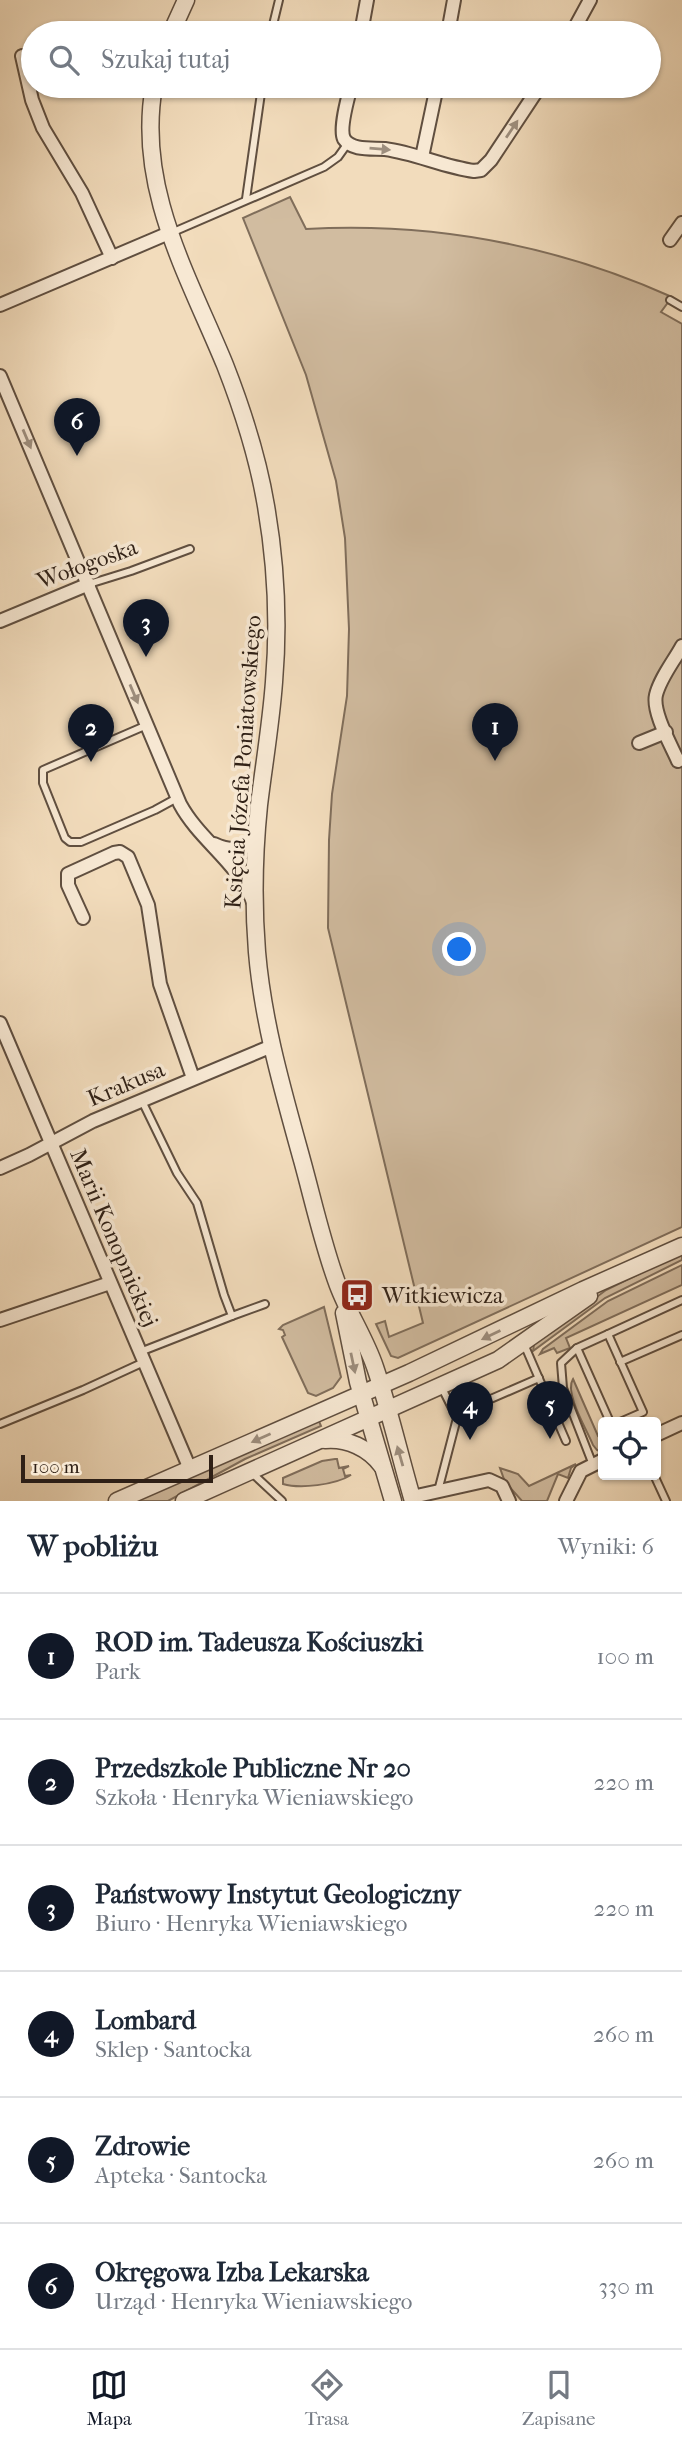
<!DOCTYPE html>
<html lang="pl">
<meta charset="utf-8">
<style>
:root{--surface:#fff;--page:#f2f2f3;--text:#1f2937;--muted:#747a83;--line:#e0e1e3;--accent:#111827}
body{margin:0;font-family:"IM FELL French Canon",serif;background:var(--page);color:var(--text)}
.controls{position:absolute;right:21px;bottom:21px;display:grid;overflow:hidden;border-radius:7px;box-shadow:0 2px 5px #0004}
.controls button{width:63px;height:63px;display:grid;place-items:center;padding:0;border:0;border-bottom:2px solid var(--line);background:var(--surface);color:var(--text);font:35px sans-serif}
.scale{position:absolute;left:21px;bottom:18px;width:192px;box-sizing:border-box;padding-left:7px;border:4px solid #2f2016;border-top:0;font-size:19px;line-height:24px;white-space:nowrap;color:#2f2016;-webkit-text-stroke:5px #f7e8d3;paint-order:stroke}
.you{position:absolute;left:460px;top:950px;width:24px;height:24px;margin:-18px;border:5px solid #fff;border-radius:50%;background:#1a73e8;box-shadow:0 0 0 10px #1a73e833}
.badge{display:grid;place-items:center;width:46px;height:46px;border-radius:50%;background:var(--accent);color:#fff;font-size:23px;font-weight:700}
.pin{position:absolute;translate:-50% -58px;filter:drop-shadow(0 2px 4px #0008)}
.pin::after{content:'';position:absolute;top:37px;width:24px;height:21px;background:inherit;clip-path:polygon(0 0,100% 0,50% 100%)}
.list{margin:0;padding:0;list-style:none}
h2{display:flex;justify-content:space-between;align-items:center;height:91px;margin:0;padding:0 28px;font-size:30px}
h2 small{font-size:23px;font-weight:400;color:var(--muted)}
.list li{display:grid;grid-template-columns:46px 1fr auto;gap:21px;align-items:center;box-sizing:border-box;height:126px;padding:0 28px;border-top:2px solid var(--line)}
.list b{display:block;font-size:26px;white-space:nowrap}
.list p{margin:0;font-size:23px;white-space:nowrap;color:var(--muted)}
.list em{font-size:23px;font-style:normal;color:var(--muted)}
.icon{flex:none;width:38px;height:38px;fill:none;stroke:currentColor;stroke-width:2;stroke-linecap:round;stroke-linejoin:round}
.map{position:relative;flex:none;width:682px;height:1501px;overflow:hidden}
.search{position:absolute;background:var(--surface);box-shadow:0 2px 5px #0004;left:21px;right:21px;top:21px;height:77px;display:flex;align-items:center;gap:18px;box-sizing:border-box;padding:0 24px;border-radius:38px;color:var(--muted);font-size:26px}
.sheet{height:847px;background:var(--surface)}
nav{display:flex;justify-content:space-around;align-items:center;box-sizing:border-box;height:98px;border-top:2px solid var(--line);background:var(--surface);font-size:19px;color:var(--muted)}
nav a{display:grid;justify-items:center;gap:4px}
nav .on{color:var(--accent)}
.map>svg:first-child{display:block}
.green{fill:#d1bca0;stroke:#806e5b;stroke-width:2}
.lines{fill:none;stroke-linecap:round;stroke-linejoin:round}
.service-casing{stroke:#604f40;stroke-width:10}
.minor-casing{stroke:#604f40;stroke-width:16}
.tertiary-casing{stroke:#604f40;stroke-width:19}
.service{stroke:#f7e8d3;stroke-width:6}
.minor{stroke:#f7e8d3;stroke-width:12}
.tertiary{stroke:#f7e8d3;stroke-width:16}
.oneway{fill:#9d8e7e}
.labels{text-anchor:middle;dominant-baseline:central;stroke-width:7;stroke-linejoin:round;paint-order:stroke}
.street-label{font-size:23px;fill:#2f2016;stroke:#f7e8d3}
.poi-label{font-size:23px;fill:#2f2016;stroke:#f7e8d3;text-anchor:start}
</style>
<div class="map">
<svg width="682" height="1501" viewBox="0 0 682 1501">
<rect width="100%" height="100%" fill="#f2dcbc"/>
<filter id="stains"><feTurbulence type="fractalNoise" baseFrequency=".00286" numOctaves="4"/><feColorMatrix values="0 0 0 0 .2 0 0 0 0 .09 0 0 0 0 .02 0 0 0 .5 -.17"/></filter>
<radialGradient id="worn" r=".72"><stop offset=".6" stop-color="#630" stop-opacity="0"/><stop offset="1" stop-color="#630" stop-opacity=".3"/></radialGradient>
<g class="green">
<path d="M 290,197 L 306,229 C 433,222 556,245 672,297 L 661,312 L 682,324 L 682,1227 L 398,1358 L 391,1356 L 376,1324 L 385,1321 L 389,1337 L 423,1323 L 328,928 L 329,840 L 332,794 L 347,696 L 349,629 L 345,538 L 336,481 L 306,375 L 243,218 Z"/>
<polygon points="682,1253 682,1260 605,1298 533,1351 534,1344 606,1290"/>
<polygon points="682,1265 682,1285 566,1338 570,1348 557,1353 554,1348 540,1354 543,1349 608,1301"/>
<polygon points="324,1307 341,1377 333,1388 316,1396 308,1393 282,1337 285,1335 283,1330 279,1329 283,1325"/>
<path d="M 573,1379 L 598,1436 L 603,1434 L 603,1453 L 597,1450 L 593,1445 C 587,1430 564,1393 573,1379 Z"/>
<polygon points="318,1419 321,1426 245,1459 168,1501 130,1501"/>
<path d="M 335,1459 L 337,1459 L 339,1468 L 349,1466 L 343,1469 L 345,1476 L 351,1475 C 335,1485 300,1489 283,1484 L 283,1478 L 322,1461 Z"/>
<polygon points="576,1464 571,1468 568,1478 558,1474 547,1501 522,1501 505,1482 500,1468 518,1474 529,1486"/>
</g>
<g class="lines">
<g class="service-casing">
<g id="service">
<polyline points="271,33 279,0"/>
<polyline points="246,199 262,86"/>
<polyline points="171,233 324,167 338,157 348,143"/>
<polyline points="670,300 682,307"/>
<polyline points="89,584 131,571 190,549"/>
<polyline points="147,725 43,770 43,783 65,838 70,842 81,842 155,810 177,798"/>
<polyline points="232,1316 265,1304"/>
<polyline points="524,1344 566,1441"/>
<polyline points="577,1348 610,1422"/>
<polyline points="140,1352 232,1316 224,1295 197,1203 177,1173 142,1101"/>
<polyline points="620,1362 682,1335"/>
<polyline points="442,1388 457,1418"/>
<polyline points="620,1422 643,1412 608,1334 682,1300"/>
<polyline points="0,1424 83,1390 144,1362"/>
<polyline points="593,1465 563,1388 561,1363 577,1348 608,1334"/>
<polyline points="252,1473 282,1501"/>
<polyline points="654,1475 666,1501"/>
<polyline points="438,1491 457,1418 463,1411 539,1378"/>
</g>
</g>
<g class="minor-casing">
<g id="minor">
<polyline points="361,33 367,0"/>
<polyline points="448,33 454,0"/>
<polyline points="572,33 590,0"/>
<polyline points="22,56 32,100 43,128 82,193 112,258"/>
<path d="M 351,86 C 348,97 339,129 344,139 C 352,151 372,148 385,149 C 415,153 444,167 474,171 L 481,170 L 491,160 L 540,86"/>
<polyline points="422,157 437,86"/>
<polyline points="670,240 682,223"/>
<polyline points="0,305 169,233"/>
<path d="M 0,376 L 180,804 C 200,841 238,862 253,902"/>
<polyline points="0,621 89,584"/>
<polyline points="639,743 666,732"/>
<path d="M 678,761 C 671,745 652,712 656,695 C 660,678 674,661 682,646"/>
<path d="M 214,844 C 229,851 245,852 256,839"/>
<polyline points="83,918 68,885 68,874 114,853 120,852 128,857 148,905 160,984 193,1078"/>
<polyline points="0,1023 190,1469"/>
<polyline points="0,1168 29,1155 93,1121 272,1046"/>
<polyline points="0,1320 110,1283"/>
<polyline points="656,1435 682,1423"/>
<polyline points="412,1497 480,1482 489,1480 502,1486 509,1501"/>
<polyline points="566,1501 581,1471 603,1460"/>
</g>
</g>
<g class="tertiary-casing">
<g id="tertiary">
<polyline points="171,33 186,0"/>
<path d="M 154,86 C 136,187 188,275 225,365 C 243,411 258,458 266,506 C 276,564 279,623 274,682 C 271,723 264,764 259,805 C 254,854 253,903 257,952 C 263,1023 283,1091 302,1160 C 313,1200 322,1241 336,1280 C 346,1310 365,1337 375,1367 C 390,1411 400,1457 413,1501"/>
<polyline points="344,1313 358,1382 393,1501"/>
<path d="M 325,1440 C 347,1438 369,1448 382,1466"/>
<polyline points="117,1501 409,1373 583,1290 682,1246"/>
<polyline points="184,1501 498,1360 589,1296"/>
</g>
</g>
<use href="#service" class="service"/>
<use href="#minor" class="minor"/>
<use href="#tertiary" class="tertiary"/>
</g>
<defs><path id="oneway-solid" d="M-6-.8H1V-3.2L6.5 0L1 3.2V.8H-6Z" transform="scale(1.75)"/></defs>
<g class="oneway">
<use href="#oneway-solid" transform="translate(512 129) rotate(-56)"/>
<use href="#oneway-solid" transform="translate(380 149) rotate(5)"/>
<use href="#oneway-solid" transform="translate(27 439) rotate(67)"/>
<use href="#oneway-solid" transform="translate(134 694) rotate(67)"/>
<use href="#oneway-solid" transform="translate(491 1335) rotate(154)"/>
<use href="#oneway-solid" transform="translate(353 1363) rotate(78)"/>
<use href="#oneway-solid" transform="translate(261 1438) rotate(156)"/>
<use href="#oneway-solid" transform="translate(400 1456) rotate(-106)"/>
</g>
<defs>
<g id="bus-square" transform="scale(1.75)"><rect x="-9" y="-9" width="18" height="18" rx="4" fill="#8f2418" stroke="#f7e8d3"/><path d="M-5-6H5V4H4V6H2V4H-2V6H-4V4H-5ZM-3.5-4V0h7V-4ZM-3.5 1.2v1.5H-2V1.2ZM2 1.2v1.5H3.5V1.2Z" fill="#fff"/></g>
</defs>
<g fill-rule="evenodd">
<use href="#bus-square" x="357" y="1295"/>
</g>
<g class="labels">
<g class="street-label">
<text transform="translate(87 564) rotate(-20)">Wołogoska</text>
<text transform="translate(243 762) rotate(-86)">Księcia Józefa Poniatowskiego</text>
<text transform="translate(126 1084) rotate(-23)">Krakusa</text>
<text transform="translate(114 1238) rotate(67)">Marii Konopnickiej</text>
</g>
<g class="poi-label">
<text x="382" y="1295">Witkiewicza</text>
</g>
</g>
<rect width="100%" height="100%" filter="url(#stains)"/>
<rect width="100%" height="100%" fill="url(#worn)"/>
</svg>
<div class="controls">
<button><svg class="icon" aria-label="locate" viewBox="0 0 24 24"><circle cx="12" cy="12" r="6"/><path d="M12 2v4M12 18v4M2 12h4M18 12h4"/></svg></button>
</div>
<div class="scale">100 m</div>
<div class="you"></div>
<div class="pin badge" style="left:495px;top:761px">1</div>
<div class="pin badge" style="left:91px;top:762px">2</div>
<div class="pin badge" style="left:146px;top:657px">3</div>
<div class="pin badge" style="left:470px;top:1440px">4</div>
<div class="pin badge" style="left:550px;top:1439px">5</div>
<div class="pin badge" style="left:77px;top:456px">6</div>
<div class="search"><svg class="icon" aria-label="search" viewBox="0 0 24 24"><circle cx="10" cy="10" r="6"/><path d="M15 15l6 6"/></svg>Szukaj tutaj</div>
</div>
<section class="sheet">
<h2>W pobliżu<small>Wyniki: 6</small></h2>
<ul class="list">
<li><span class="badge">1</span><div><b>ROD im. Tadeusza Kościuszki</b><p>Park</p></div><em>100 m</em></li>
<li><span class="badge">2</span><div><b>Przedszkole Publiczne Nr 20</b><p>Szkoła · Henryka Wieniawskiego</p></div><em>220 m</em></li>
<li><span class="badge">3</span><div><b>Państwowy Instytut Geologiczny</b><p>Biuro · Henryka Wieniawskiego</p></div><em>220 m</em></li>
<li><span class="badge">4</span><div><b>Lombard</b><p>Sklep · Santocka</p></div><em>260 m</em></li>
<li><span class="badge">5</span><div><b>Zdrowie</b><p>Apteka · Santocka</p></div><em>260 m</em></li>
<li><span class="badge">6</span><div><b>Okręgowa Izba Lekarska</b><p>Urząd · Henryka Wieniawskiego</p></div><em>330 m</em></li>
</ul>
</section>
<nav>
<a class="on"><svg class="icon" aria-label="map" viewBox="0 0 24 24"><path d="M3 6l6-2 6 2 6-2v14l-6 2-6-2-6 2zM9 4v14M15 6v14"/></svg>Mapa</a>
<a><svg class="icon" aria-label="directions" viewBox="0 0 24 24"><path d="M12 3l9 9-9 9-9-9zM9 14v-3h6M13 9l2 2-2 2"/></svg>Trasa</a>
<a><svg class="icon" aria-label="saved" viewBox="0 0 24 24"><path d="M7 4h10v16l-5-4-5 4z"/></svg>Zapisane</a>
</nav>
